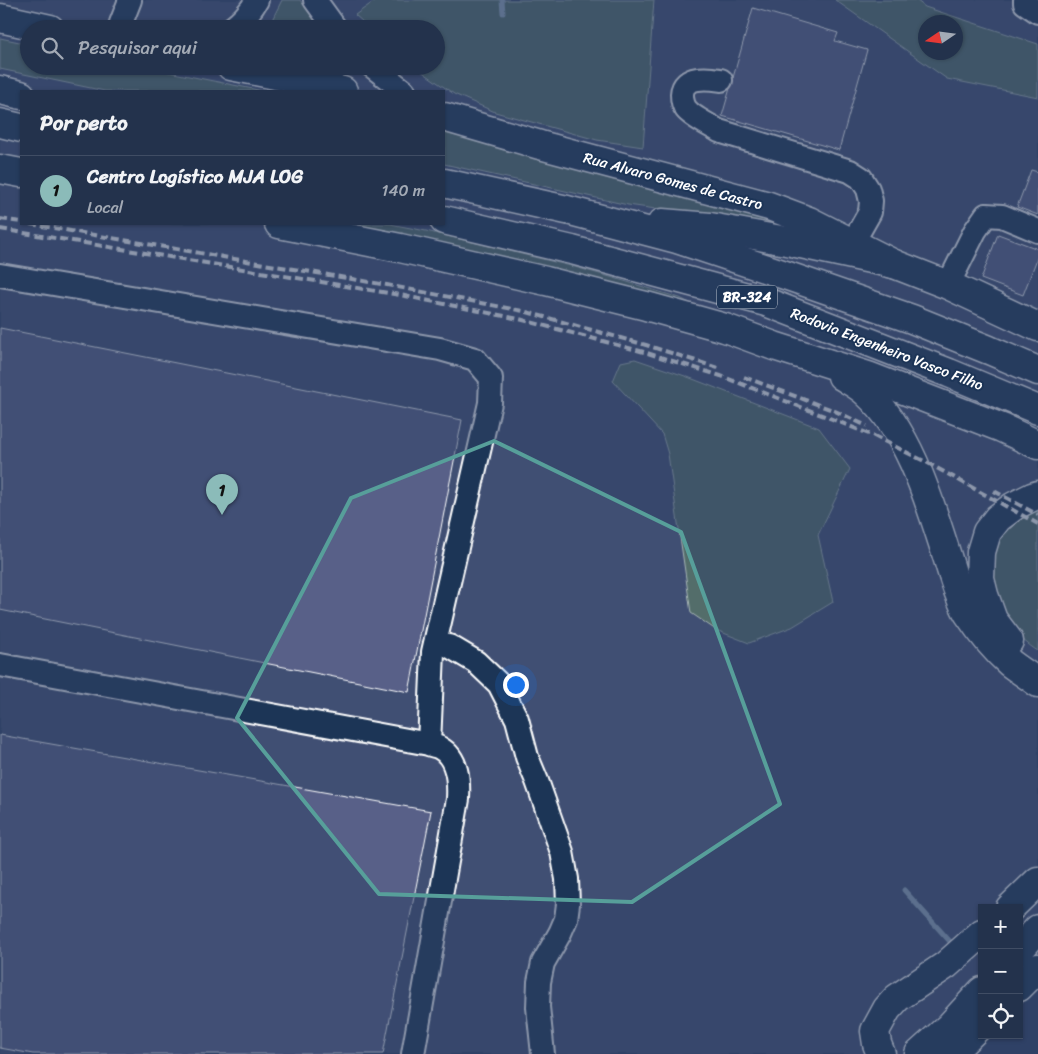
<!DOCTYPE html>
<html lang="pt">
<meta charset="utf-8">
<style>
:root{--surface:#23324c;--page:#2b3a53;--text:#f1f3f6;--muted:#a3aab5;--line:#404d64;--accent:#8bbbb9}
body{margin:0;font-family:Sriracha,sans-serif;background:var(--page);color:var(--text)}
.controls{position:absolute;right:15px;bottom:15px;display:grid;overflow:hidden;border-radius:0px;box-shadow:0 1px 4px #0004}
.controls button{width:45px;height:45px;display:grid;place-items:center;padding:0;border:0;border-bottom:1px solid var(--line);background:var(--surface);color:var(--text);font:25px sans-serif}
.compass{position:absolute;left:918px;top:15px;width:45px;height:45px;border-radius:50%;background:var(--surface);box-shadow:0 1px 4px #0004;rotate:257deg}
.you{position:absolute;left:515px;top:684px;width:18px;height:18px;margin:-12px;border:4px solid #fff;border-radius:50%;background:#1a73e8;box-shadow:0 0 0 8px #1a73e833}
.badge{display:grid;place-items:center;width:32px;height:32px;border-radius:50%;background:var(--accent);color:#111;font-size:16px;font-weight:700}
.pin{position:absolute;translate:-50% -41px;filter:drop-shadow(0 1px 2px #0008)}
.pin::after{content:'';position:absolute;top:26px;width:18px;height:15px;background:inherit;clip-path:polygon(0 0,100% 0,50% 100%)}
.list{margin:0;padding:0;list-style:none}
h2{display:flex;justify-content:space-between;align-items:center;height:65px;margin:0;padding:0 20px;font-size:21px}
h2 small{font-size:16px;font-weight:400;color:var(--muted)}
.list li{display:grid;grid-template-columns:32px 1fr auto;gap:15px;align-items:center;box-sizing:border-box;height:70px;padding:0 20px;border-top:1px solid var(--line)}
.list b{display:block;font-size:19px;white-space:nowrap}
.list p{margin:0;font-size:16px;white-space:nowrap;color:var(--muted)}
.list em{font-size:16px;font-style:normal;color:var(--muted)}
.icon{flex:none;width:28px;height:28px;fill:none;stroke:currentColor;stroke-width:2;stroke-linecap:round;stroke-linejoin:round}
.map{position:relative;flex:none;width:1038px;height:1054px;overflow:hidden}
.search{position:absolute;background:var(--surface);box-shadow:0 1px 4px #0004;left:20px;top:20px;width:425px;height:55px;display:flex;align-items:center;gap:12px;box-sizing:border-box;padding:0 18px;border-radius:28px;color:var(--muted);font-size:19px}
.panel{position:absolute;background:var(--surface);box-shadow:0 1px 4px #0004;left:20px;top:90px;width:425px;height:135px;border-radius:0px}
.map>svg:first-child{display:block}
.built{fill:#404f73;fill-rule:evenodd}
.green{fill:#526d6b;stroke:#a8b6b5;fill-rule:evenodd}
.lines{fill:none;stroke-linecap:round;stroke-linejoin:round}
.stream{stroke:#92a7bd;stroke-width:5}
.building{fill:#596188;stroke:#fff}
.minor-casing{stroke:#fff;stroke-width:26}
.major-casing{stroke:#fff;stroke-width:31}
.highway-casing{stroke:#fff;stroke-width:31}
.minor{stroke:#1d3557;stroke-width:22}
.major{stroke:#1d3557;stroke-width:28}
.highway{stroke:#1d3557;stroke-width:28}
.rail{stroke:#fff;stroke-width:4;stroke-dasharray:8 4;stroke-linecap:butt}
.marked{fill:none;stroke:#579f9a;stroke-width:4;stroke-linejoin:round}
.labels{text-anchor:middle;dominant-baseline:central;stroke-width:4;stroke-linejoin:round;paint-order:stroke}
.shield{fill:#1d3557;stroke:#bbc2cd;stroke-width:1}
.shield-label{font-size:14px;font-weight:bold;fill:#fff}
.street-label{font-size:15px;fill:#fff;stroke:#1d3557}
</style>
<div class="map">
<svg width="1038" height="1054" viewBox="0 0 1038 1054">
<rect width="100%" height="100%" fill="#2f4266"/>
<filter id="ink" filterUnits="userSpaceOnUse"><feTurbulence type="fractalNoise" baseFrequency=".02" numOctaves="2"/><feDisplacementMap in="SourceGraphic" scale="10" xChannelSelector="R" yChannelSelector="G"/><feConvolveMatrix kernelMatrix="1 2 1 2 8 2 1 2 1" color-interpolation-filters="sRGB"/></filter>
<g filter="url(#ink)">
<path class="built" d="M 0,0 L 1038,0 L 1038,944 L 1019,964 L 1019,908 L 982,908 L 982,1002 L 921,1054 L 0,1054 ZM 926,22 L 956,22 L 956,52 L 926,52 ZM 29,29 L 436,29 L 436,66 L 29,66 ZM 21,91 L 444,91 L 444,224 L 21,224 Z"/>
<g class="green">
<polygon points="282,0 300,0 321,29 266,29 273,18"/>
<polygon points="376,0 654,0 643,147 597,140 495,112 454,94 414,66 436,66 436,29 371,29 355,15"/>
<path d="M 835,0 L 916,0 L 925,7 L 1038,44 L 1038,97 L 947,79 ZM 926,22 L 956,22 L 956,52 L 926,52 Z"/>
<polygon points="0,38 29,44 29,66 139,66 263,91 105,91 0,69"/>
<polygon points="444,130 566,163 802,230 628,205 444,164"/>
<polygon points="326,224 390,224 426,231 571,266 614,278 680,298 711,314"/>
<polygon points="635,359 685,376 819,428 850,469 818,535 833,602 792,627 749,643 716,630 691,613 668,454 662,434 613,381 621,362"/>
<path d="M 1038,509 L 1038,651 C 1029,646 1012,631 1007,622 C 1004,617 992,584 992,578 C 992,572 993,553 996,548 C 1005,530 1021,518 1038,509 Z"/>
</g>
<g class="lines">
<g class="stream">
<polyline points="502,0 503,13"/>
<polyline points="904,890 954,946"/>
</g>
</g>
<g class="building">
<polygon points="753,8 838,33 835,41 867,50 839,150 722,116"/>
<polygon points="1031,170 1038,172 1038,215 1017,207"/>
<polygon points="998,234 1038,249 1038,256 1023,295 981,279"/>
<polygon points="0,328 462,420 409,692 0,610"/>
<polygon points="0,735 431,811 383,1054 33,1054 0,1048"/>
</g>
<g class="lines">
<g class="minor-casing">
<g id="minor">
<polyline points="315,0 336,29"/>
<polyline points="1025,0 1025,3 1038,12"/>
<polyline points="120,29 121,23 130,0"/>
<path d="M 231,29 C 242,21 250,12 257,0"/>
<polyline points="372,66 404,91"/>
<path d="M 721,80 C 708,78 683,75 682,94 C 682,99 683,105 686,109 C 692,117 711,126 719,131 L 850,171 L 861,178 L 868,189 L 871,201 L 870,212 L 853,242"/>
<polyline points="0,275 440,349 475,359 491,378 490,403 433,652 429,744"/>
<polyline points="948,285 975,231 986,215 1002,216 1038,231"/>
<polyline points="449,646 476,662 499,684 517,719 527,757 537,781 562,852 567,879 568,904 566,919 560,933 543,963 539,982 538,1007 543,1054"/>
<path d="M 0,665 L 429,744 C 432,746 437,746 440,748 C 458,758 459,781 458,799 L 413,1054"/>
</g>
</g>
<g class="major-casing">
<g id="major">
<polyline points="0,18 50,29"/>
<polyline points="231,66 295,79 343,91"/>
<polyline points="444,117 540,145 769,206 809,221 894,264 948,285 1038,327"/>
<polyline points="0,169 21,173"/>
<polyline points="279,224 400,248 546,281 646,306 725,328 774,346 868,376 1002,428 1038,445"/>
<path d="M 842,376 C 850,381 860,386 867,393 C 909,431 929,500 946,553 C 952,572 958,596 968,613 C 980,631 994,649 1010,663 C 1019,670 1029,676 1038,683"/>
<polyline points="1009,641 993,620 984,595 980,579 981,552 987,532 998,518 1014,506 1032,497 1038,495"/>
<polyline points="1010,908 1038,881"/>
<polyline points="1019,950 1038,929"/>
<polyline points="1019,987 1038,968"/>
<polyline points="881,1054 877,1044 875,1031 887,1009 897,998 946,965 982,933"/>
<polyline points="919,1054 949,1027 982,991"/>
<polyline points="950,1054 982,1023"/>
</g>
</g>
<g class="highway-casing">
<g id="highway">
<polyline points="0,90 21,95"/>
<polyline points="0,123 21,128"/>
<polyline points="444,183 567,210 677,239 785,275 912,319 989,350 1038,371"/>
<polyline points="444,220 572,250 766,302 949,373 1038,410"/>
<polyline points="662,223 710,227 792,242 894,264"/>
</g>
</g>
<use href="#minor" class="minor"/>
<use href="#major" class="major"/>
<use href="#highway" class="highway"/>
<g class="rail">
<polyline points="0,219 21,222"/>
<polyline points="30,224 387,285 523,311 646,345 721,369"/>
<polyline points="0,229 400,295 519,319 644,352 721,376 832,419 874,436 926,462 1038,524"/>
<polyline points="744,377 835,411 867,426"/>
<polyline points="994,491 1038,515"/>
</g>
</g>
</g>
<path d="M0 0H1038V1054H0ZM 494,441 L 681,532 L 780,804 L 632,902 L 379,894 L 237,718 L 351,498 Z" fill="#2f4266" fill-opacity=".55" fill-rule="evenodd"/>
<path class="marked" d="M 494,441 L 681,532 L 780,804 L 632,902 L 379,894 L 237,718 L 351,498 Z"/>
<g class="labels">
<rect class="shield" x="717" y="285.5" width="60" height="23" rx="4"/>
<g class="shield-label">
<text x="747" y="297">BR-324</text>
</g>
<g class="street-label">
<text transform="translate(673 181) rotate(15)">Rua Alvaro Gomes de Castro</text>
<text transform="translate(887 349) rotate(21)">Rodovia Engenheiro Vasco Filho</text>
</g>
</g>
</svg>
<div class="controls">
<button>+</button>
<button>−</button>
<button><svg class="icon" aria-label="locate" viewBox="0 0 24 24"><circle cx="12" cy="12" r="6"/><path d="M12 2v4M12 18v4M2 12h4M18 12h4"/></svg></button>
</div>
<svg class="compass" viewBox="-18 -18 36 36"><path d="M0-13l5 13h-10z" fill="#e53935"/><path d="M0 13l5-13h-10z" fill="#a3aab5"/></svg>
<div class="you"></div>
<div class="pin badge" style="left:222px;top:515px">1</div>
<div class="search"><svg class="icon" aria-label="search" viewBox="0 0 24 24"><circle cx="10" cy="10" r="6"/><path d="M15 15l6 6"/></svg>Pesquisar aqui</div>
<section class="panel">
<h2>Por perto<small></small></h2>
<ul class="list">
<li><span class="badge">1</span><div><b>Centro Logístico MJA LOG</b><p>Local</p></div><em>140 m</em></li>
</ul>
</section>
</div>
